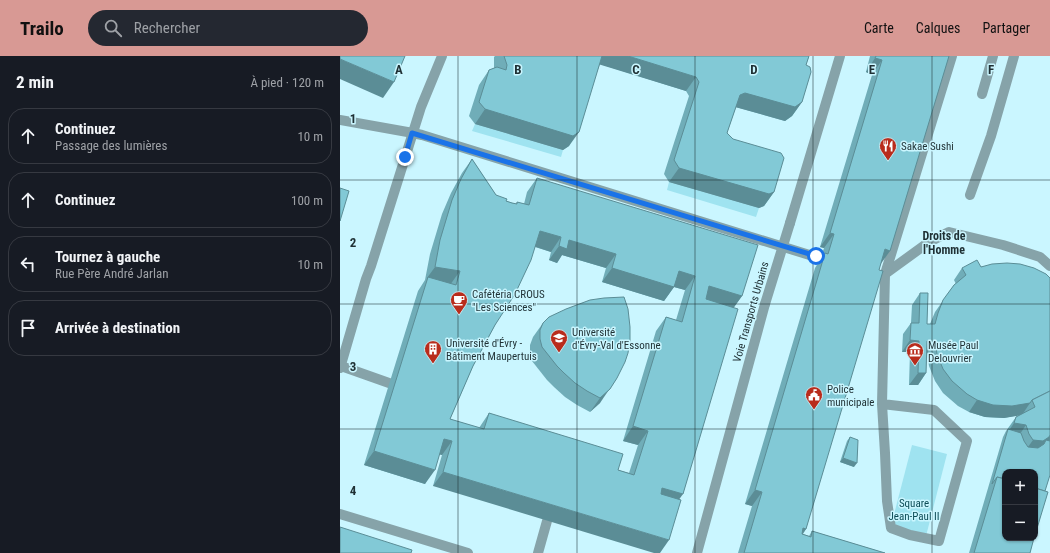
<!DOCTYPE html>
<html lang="fr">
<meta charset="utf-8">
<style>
:root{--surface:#171b24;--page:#242831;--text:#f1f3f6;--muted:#9ea1a6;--line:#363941;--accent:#d89994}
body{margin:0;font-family:"Roboto Condensed",sans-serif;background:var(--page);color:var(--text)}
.controls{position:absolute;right:12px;bottom:12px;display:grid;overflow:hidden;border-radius:8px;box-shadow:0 1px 3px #0004}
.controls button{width:36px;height:36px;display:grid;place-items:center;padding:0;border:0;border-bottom:1px solid var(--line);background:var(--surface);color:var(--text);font:20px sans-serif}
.stop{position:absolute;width:12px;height:12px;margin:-9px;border:3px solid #1a73e8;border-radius:50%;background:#fff}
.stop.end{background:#1a73e8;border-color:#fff;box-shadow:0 1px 4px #0008}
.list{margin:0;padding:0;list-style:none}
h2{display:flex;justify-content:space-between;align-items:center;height:52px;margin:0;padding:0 16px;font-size:17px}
h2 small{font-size:13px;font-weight:400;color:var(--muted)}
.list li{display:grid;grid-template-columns:26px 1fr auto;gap:12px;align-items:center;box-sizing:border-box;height:56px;margin:0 8px 8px;padding:0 8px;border:1px solid var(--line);border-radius:16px}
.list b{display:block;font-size:15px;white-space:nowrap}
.list p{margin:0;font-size:13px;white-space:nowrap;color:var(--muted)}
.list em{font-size:13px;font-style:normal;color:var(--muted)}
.icon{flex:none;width:22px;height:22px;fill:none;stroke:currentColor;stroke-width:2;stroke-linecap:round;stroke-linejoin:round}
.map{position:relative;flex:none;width:710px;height:497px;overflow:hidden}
header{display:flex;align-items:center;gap:24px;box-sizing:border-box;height:56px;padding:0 20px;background:var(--accent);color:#111}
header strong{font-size:19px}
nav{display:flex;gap:22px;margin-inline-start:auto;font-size:14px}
.search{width:280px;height:36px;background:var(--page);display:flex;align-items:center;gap:10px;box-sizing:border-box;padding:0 14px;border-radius:22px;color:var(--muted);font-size:15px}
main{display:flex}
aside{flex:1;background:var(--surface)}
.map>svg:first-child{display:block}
.green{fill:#9fe3f0}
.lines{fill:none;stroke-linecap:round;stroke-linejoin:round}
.minor{stroke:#86a3a9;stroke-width:10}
.minor-bridge{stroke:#86a3a9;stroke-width:10}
.wall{fill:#70adb8;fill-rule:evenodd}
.shaded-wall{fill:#5b8d96}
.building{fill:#82c9d6;stroke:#5b8d96;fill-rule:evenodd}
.route{stroke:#1a73e8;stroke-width:5}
.grid{fill:none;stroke:#1f3034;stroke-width:1;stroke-opacity:0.55}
.labels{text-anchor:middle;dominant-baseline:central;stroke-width:3;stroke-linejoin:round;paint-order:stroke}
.poi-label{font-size:11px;fill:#1f3034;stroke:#caf6ff;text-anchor:start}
.street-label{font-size:11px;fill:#1f3034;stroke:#caf6ff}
.park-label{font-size:11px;fill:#0c4c56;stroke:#caf6ff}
.neighbourhood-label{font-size:12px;font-weight:bold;fill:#1f3034;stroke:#caf6ff}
.grid-label{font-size:13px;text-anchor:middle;font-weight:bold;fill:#1f3034;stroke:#caf6ff;stroke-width:3;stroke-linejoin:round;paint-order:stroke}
</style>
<header>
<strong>Trailo</strong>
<div class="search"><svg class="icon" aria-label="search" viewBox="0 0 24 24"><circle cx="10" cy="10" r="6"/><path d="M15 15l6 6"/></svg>Rechercher</div>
<nav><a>Carte</a><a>Calques</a><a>Partager</a></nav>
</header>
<main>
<aside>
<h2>2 min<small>À pied · 120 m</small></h2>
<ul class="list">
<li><svg class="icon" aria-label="ahead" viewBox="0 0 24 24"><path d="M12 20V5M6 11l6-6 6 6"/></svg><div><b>Continuez</b><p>Passage des lumières</p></div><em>10 m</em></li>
<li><svg class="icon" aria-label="ahead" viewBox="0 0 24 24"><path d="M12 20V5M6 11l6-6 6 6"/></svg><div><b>Continuez</b></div><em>100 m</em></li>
<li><svg class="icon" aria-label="left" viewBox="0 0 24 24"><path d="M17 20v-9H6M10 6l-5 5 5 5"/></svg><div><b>Tournez à gauche</b><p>Rue Père André Jarlan</p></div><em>10 m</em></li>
<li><svg class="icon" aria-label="arrive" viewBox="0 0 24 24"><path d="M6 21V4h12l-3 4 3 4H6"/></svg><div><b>Arrivée à destination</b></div></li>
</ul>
</aside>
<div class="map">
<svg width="710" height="497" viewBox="0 0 710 497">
<rect width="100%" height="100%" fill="#caf6ff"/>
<g class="green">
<polygon points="135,68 223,94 221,101 132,75"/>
<polygon points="329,126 419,152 416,161 327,134"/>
<polygon points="572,389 607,398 586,480 551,470"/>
</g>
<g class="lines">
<g class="minor">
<polyline points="642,38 653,0"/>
<polyline points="0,64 73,77 82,79 476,201"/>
<polyline points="630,139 651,80 674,0"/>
<polyline points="450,167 500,0"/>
<polyline points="545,218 589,186 609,176 663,189 700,201 710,210"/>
<polyline points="1,310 49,327"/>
<polyline points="0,312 26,223 31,210 81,51 102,0"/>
<polyline points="542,348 594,354 627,385 599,485 570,479 551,472 547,445 545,397 542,348 545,218 612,0"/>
<polyline points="0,458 128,497"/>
<polyline points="198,497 207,465"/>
<polyline points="357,497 425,248"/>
</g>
<polyline class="minor-bridge" points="425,248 450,167"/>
</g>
<g class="wall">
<polygon points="155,0 469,0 466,9 462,46 452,60 445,65 396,51 387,77 434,136 424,150 419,152 329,126 324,118 349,40 346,35 260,8 229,90 223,94 135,68 129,60 139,29 149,14 154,12 154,1"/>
<polygon points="530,0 609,0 540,209 466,473 463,478 469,480 472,475 545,497 398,497 412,450 405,448 475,212 480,204 484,192 480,191 532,19 526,16"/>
<path d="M 132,103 L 156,139 L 166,145 L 176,148 L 177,146 L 184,148 L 187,136 L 197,122 L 402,240 L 394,251 L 343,438 L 93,430 L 102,399 L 99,398 L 85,428 L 24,409 L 78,235 L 85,224 L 90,198 L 102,158 L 111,137 L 122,117 ZM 195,191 L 211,196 L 209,204 L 217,207 L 222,199 L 266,212 L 262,226 L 324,245 L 334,231 L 345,234 L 336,264 L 326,261 L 316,275 L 283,385 L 298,389 L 289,417 L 278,414 L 149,357 L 139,372 L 110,363 L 133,310 L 155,269 Z"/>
<polygon points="680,208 705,435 690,497 629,497 663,381 666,375 676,361 679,359 664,362 645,361 629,356 618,350 603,337 595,325 589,310 587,297 586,317 578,329 569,329 570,296 562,296 563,278 571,267 572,249 580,237 587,268 590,268 595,256 614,229 616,228 614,224 622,212"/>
<polygon points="284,241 260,347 250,356 237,349 225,341 214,331 207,324 192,305 190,297 190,289 193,281 203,267"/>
<polygon points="510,381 514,411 500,406 507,385"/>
</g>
<g class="shaded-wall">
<polygon points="261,0 288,0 356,21 346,35 258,8"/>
<polygon points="535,2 542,4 532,19 526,16"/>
<polygon points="0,3 54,26 43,42 0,23"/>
<polygon points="405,37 462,46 452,60 445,65 395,51 400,39"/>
<polygon points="145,53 239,76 229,90 223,94 135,68"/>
<polygon points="339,112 434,136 424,150 419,152 329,126"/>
<polygon points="200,175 221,181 211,196 190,189"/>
<polygon points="490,177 494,178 484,192 480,191"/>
<polygon points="229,184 276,198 266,212 222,199 217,207 209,204 219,190"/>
<polygon points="545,193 550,195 540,209 535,208"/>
<polygon points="95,211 120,215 110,229 87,222"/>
<polygon points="272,212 339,215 355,220 345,234 334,231 324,245 262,226"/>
<polygon points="369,230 402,240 392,254 359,244"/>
<polygon points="570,284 579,285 570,296 562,296"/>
<polygon points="587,285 595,285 587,297 578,297"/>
<polygon points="578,317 586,317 578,329 569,329"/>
<polygon points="277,322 260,347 250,356 260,342"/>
<polygon points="637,344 690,347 682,359 664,362 645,361 629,356"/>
<polygon points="674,367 686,369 676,384 668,376"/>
<polygon points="293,370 308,375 298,389 283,385"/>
<polygon points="710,379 710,394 683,398 693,384"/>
<polygon points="104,383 112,385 102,399 94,397"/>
<polygon points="34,395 95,414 85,428 24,409"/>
<polygon points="503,402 517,407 514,411 500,406"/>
<polygon points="103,416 329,484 320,497 314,497 93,430"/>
<polygon points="322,432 343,438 333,452 313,446"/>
<polygon points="415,434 422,436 412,450 405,448"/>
<polygon points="463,472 466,473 456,487"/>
</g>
<g class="building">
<polygon points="0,0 65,0 54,26 0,3"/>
<polygon points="164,0 262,0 239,76 233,80 145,53 139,46 149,14 157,11 166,14 167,9"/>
<polygon points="288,0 469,0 466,9 470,11 471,16 462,46 455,51 405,37 400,39 387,77 393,83 441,97 444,102 434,136 429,138 339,112 334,104 359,26 356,21"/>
<polygon points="536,0 609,0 550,195 545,193 539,214 543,215 466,473 463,472 462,478 471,481 472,475 545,497 404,497 422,436 415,434 485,197 488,198 494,178 490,177 542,4 535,2"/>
<path d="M 132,103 L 156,139 L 167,143 L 166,145 L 172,147 L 177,148 L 177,146 L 189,149 L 197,122 L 418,189 L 402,240 L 369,230 L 366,243 L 398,253 L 343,438 L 322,432 L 321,438 L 341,444 L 329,484 L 103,416 L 112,385 L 104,383 L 95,414 L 34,395 L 88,221 L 116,229 L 120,215 L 95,211 L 100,184 L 112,144 L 121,123 ZM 200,175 L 221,181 L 219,190 L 227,193 L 229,184 L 276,198 L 272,212 L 334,231 L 339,215 L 355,220 L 342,266 L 326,261 L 293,370 L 308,375 L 294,419 L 278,414 L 283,398 L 149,357 L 144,373 L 110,363 L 133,310 L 155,269 L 175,238 L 191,204 Z"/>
<polygon points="0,132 9,135 0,165"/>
<polygon points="637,204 641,211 652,208 667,207 680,208 694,212 706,218 710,222 710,335 692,344 690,347 672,350 653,349 637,344 627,338 612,325 603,313 597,298 595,285 587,285 586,317 578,317 579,285 570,284 571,267 579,267 580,237 588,237 587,268 595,268 598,257 603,244 614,229 626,219 622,212"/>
<polygon points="284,241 288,253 290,271 290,284 288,297 285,306 277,322 270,333 260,342 247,335 235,327 224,317 217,310 202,291 200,283 200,274 203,267 209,261 226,253 250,244 264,242"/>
<polygon points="710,335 710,379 709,381 703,385 693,384 689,378 686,369 674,367 676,361 695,351 692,344"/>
<polygon points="668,373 681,377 684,385 688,391 698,392 704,388 706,384 710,385 710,419 705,435 695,432 695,416 665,416 665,423 657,421 652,428"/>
<polygon points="510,381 518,384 517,407 503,402"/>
<polygon points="657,421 665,423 665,482 694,482 690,497 634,497"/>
<polygon points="695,432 708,436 695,479"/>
<polygon points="0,471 72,494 71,497 0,497"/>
</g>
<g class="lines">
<polyline class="route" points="65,101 72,77 476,200"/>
</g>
<path class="grid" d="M 118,0 L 118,497M 237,0 L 237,497M 355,0 L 355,497M 473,0 L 473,497M 592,0 L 592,497M 0,124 L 710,124M 0,248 L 710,248M 0,373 L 710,373"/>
<defs>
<g id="restaurant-pin" transform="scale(0.9)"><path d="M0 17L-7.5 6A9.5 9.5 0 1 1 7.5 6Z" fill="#b92c1c" stroke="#caf6ff"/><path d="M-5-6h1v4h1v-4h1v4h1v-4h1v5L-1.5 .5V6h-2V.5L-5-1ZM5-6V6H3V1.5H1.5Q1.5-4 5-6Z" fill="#fff"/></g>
<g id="cafe-pin" transform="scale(0.9)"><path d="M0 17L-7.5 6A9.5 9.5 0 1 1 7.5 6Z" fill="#b92c1c" stroke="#caf6ff"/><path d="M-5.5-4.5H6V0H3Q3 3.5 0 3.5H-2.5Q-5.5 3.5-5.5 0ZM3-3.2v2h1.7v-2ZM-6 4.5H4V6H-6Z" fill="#fff"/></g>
<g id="university-pin" transform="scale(0.9)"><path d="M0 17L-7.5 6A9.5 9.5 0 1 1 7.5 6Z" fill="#b92c1c" stroke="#caf6ff"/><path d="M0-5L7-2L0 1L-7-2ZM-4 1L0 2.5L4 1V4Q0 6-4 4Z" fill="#fff"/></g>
<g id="building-pin" transform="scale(0.9)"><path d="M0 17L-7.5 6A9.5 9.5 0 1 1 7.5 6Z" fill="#b92c1c" stroke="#caf6ff"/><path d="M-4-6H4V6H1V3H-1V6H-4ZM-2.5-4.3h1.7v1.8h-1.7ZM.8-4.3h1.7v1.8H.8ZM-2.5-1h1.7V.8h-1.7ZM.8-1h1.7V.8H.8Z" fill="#fff"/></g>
<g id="museum-pin" transform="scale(0.9)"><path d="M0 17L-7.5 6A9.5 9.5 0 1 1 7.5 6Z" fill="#b92c1c" stroke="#caf6ff"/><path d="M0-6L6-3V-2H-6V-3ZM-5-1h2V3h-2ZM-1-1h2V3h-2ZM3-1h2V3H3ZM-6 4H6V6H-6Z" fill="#fff"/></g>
<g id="civic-pin" transform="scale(0.9)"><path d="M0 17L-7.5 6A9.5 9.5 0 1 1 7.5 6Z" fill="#b92c1c" stroke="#caf6ff"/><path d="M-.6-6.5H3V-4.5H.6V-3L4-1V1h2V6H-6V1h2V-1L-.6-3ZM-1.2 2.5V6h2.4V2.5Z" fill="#fff"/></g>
</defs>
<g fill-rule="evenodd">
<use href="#restaurant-pin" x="548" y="90"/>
<use href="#cafe-pin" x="119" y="244"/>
<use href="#university-pin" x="219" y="282"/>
<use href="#building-pin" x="93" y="293"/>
<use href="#museum-pin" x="575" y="295"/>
<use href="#civic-pin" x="474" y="339"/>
</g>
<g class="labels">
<g class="poi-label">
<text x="561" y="90">Sakae Sushi</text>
<text x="132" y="238">Cafétéria CROUS<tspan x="132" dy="13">"Les Sciences"</tspan></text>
<text x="232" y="276">Université<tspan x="232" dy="13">d'Évry-Val d'Essonne</tspan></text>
<text x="106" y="287">Université d'Évry -<tspan x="106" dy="13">Bâtiment Maupertuis</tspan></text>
<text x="588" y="289">Musée Paul<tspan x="588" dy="13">Delouvrier</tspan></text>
<text x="487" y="333">Police<tspan x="487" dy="13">municipale</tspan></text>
</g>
<g class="street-label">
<text transform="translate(411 256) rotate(-74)">Voie Transports Urbains</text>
</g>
<g class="park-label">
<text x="574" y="447">Square<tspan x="574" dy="13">Jean-Paul II</tspan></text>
</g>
<g class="neighbourhood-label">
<text x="604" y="180">Droits de<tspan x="604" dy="14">l'Homme</tspan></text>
</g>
</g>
<g class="grid-label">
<text x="59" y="18">A</text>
<text x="178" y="18">B</text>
<text x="296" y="18">C</text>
<text x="414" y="18">D</text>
<text x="532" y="18">E</text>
<text x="651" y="18">F</text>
<text x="13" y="67">1</text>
<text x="13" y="191">2</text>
<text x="13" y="315">3</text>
<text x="13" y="439">4</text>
</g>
</svg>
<div class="controls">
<button>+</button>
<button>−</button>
</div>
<div class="stop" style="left:476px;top:200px"></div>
<div class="stop end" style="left:65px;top:101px"></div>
</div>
</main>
